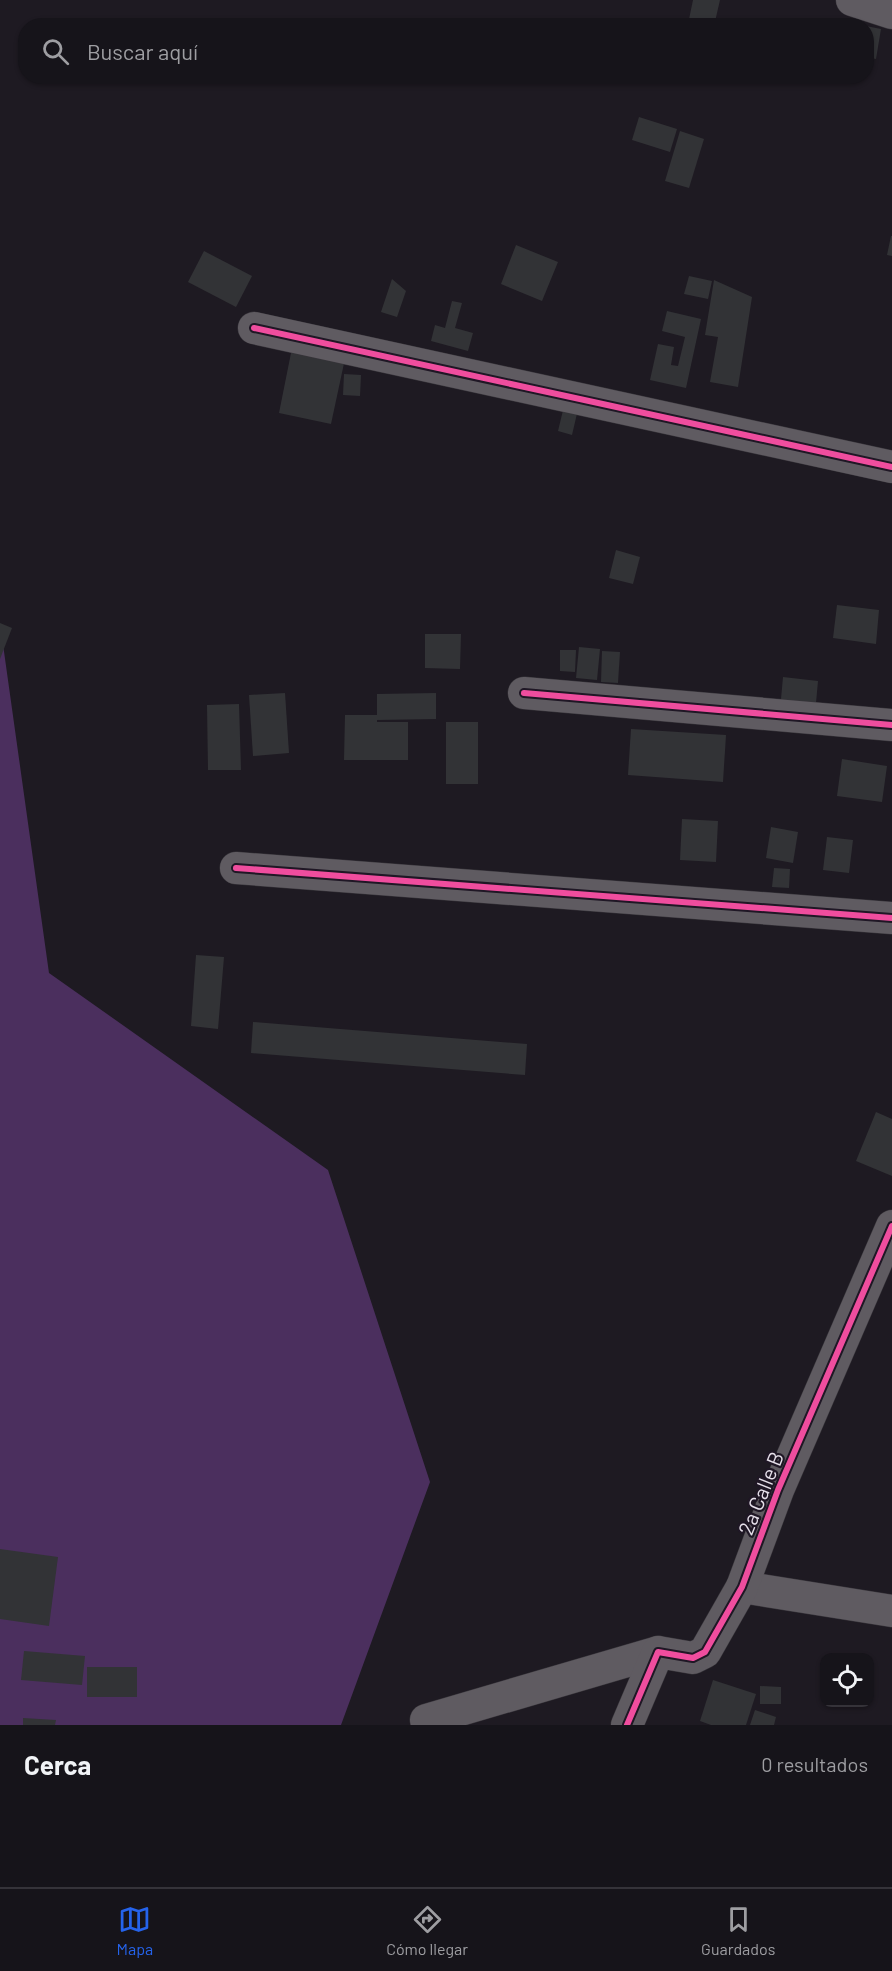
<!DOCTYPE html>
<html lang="es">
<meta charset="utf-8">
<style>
:root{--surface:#16141a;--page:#232127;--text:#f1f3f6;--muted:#9e9ea2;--line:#353339;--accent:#2563eb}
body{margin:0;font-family:Barlow,sans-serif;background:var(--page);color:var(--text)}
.controls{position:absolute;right:18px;bottom:18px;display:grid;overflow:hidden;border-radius:12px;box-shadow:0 2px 4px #0004}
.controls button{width:54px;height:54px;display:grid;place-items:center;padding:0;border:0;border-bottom:2px solid var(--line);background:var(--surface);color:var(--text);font:30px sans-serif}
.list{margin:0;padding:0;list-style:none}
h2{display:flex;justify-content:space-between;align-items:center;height:78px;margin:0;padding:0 24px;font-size:26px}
h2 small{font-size:20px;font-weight:400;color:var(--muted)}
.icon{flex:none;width:33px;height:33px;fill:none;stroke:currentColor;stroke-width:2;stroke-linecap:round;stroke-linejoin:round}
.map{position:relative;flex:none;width:892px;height:1725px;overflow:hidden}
.search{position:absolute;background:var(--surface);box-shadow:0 2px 4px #0004;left:18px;right:18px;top:18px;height:66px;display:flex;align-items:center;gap:15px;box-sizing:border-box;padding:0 21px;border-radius:24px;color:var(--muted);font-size:22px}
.sheet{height:162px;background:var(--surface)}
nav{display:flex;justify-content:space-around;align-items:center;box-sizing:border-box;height:84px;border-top:2px solid var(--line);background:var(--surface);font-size:16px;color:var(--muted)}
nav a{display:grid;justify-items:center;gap:3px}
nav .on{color:var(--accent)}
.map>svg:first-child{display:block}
.forest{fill:#4b2f5e}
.building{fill:#323336}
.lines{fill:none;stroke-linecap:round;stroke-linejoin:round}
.minor-casing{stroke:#38353b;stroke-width:33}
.minor{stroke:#5f5b61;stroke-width:32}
.cycleway-casing{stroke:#1f1725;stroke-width:10}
.cycleway{stroke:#ef4d9e;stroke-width:6}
.labels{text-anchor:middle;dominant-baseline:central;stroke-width:4.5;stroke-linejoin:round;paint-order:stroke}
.street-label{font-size:21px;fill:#e6e0ea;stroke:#1f1725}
</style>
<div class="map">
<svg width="892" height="1725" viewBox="0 0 892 1725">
<rect width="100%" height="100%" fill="#1e1a22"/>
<polygon class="forest" points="0,623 49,973 328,1170 430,1482 341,1725 0,1725"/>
<g class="building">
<polygon points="693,0 720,0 714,26 688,24"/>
<polygon points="866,26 881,29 876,59 866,57"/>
<polygon points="639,117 677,129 670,152 632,140"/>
<polygon points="680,131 704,139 689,188 665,181"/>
<polygon points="891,236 892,236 892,256 887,255"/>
<polygon points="516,245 558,262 542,301 501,284"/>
<polygon points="204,251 252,276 236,307 188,282"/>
<polygon points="689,276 712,281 708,299 684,294"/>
<polygon points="392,279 406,291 397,317 381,312"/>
<polygon points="714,280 752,297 738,387 710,382 718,337 705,335"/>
<polygon points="452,301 462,303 455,328 473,333 468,351 431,341 435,325 445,328"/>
<polygon points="667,311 701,319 686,388 650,380 658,344 674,347 671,365 678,366 685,337 662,331"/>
<polygon points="293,343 346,354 331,424 279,413"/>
<polygon points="344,374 361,375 360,396 343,395"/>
<polygon points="565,402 579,405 572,435 558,431"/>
<polygon points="616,550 640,557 633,584 609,578"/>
<polygon points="837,605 879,610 876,644 833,638"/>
<polygon points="0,623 12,628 0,659"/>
<polygon points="425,634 461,634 460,669 425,668"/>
<polygon points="579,647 600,649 597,680 576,678"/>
<polygon points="560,650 576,650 575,672 560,671"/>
<polygon points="602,651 620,652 618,683 601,682"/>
<polygon points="783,677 818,681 815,714 780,710"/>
<polygon points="285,693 289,753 253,756 249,695"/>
<polygon points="436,693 436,719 377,720 377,722 408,722 408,760 344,760 345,715 377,715 377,694"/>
<polygon points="239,704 241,770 208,770 207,705"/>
<rect x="446" y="722" width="32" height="62"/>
<polygon points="631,729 726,735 723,782 628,775"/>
<polygon points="842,759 887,766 882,802 837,796"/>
<polygon points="682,819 718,821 716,862 680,860"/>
<polygon points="771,827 798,832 793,863 766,858"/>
<polygon points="827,837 853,840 849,873 823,870"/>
<polygon points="774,868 790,869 789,888 772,887"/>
<polygon points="196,955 224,957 218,1029 191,1026"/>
<polygon points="253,1022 527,1044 525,1075 251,1053"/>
<polygon points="876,1112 892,1119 892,1176 856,1161"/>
<polygon points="0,1549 58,1557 49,1626 0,1619"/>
<polygon points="24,1651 85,1656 82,1685 21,1680"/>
<rect x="87" y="1667" width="50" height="30"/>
<polygon points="713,1680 756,1694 746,1725 711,1725 700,1721"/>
<polygon points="760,1686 781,1687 781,1704 760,1704"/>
<polygon points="755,1710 776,1717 774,1725 750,1725"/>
<polygon points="23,1718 56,1720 55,1725 23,1725"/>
</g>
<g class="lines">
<g class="minor-casing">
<g id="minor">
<polyline points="852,0 892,13"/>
<polyline points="254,328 892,467"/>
<polyline points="524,693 892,725"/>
<polyline points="236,868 892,918"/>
<polyline points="742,1587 892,1611"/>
<polyline points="426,1720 658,1652"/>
<polyline points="627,1725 658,1652 693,1658 705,1652 742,1587 778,1490 892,1226"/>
</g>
</g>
<use href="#minor" class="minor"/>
<g class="cycleway-casing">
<g id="cycleway">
<polyline points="254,328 892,467"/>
<polyline points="524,693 892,725"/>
<polyline points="236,868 892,918"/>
<polyline points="627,1725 658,1652 693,1658 705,1652 742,1587 778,1490 892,1226"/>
</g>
</g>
<use href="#cycleway" class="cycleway"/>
</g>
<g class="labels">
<g class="street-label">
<text transform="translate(760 1493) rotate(-68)">2a Calle B</text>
</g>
</g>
</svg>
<div class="controls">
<button><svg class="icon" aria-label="locate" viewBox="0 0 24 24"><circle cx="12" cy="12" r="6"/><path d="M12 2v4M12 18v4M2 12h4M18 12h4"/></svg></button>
</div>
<div class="search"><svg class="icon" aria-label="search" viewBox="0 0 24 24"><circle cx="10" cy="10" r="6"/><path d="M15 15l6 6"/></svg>Buscar aquí</div>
</div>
<section class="sheet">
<h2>Cerca<small>0 resultados</small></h2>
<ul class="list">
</ul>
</section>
<nav>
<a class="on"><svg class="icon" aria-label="map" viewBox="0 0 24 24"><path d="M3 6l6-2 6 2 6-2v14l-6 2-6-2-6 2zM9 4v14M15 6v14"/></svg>Mapa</a>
<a><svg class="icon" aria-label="directions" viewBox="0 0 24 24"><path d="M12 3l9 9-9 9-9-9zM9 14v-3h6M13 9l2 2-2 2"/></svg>Cómo llegar</a>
<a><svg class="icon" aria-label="saved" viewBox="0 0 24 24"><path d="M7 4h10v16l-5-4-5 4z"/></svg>Guardados</a>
</nav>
